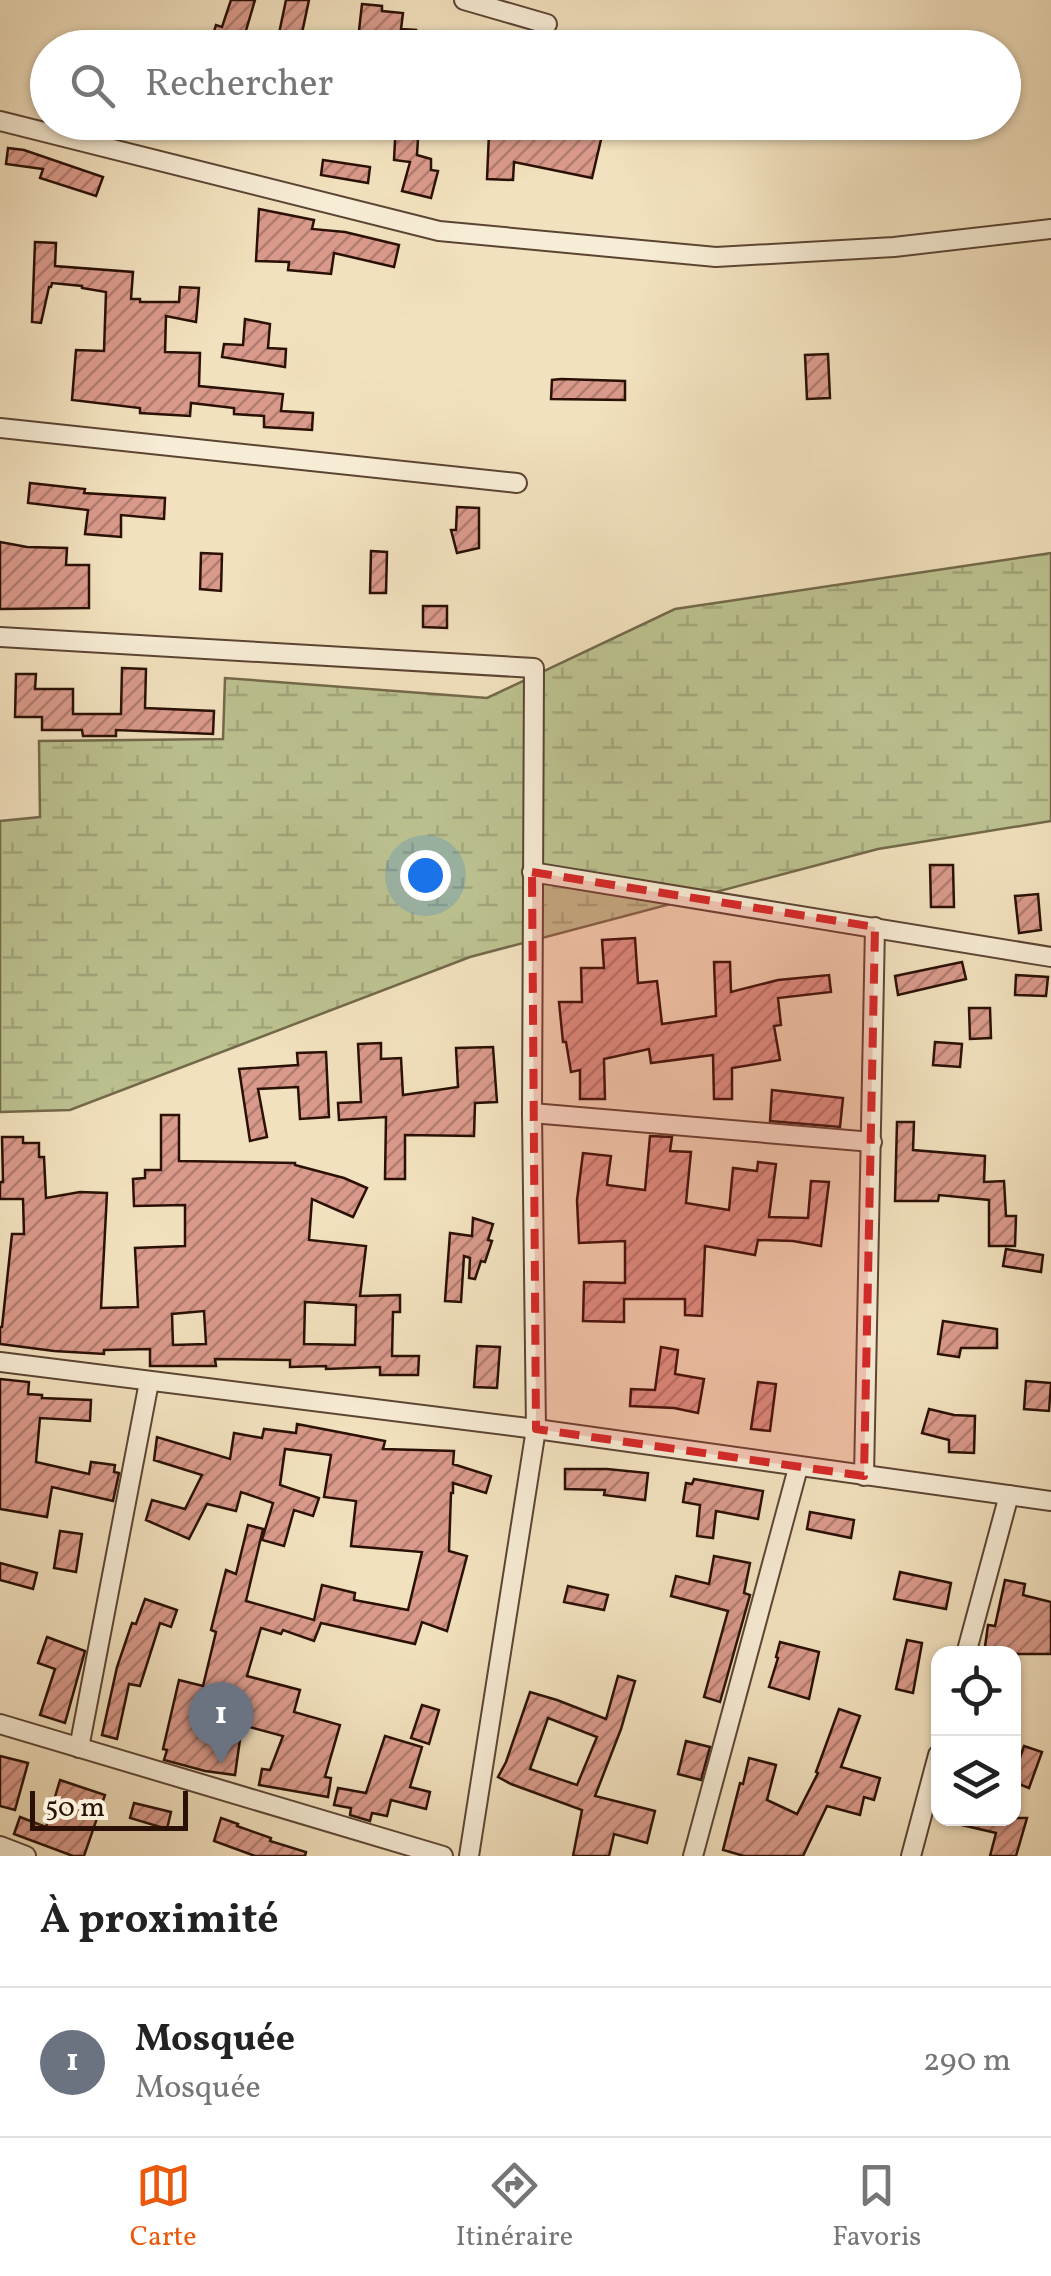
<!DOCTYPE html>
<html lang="fr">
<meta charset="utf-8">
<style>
:root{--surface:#fff;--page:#f6f6f6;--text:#222;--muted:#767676;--line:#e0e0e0;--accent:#ea580c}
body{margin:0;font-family:Vollkorn,serif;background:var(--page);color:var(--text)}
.controls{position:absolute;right:30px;bottom:30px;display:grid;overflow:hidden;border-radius:20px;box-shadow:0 2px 8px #0004}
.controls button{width:90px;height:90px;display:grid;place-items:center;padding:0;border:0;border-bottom:2px solid var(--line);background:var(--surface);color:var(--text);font:50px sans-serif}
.scale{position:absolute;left:30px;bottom:25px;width:158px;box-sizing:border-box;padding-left:10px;border:5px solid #2a1005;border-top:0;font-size:28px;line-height:35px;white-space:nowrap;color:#2a1005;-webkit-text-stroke:8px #f7ecd5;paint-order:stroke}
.you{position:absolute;left:425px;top:875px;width:35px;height:35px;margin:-25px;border:8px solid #fff;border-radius:50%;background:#1a73e8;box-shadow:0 0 0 15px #1a73e833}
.badge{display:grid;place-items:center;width:65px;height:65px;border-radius:50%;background:var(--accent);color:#fff;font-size:32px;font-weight:700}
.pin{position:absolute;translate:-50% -82px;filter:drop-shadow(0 2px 5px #0008)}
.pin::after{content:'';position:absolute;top:52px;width:35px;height:30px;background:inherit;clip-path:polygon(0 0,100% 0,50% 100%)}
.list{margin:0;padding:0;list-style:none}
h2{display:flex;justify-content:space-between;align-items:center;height:130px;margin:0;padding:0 40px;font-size:42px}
h2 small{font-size:32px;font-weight:400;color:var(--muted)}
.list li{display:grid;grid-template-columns:65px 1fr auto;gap:30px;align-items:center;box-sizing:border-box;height:150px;padding:0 40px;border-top:2px solid var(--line)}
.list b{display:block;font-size:38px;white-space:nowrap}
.list p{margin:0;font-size:32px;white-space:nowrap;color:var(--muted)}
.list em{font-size:32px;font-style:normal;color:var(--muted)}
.icon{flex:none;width:55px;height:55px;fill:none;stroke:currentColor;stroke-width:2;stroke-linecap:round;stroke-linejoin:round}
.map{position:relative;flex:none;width:1051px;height:1856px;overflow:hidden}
.search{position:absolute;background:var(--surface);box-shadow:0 2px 8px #0004;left:30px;right:30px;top:30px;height:110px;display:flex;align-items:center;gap:25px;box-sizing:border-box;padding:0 35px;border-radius:55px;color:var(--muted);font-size:38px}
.sheet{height:280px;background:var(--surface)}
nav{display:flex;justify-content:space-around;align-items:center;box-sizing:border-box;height:140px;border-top:2px solid var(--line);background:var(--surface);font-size:28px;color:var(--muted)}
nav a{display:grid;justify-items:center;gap:5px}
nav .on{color:var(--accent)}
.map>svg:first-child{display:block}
.wetland{fill:url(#wetland-marsh);stroke:#73694a;stroke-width:2.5}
.building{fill:url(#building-hatch);stroke:#2a1005;stroke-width:2.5;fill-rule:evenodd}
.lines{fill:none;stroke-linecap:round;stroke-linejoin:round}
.street-casing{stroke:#5c4433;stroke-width:22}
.street{stroke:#f7ecd5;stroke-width:18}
.marked{fill:#d62828;fill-opacity:0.2;stroke:#d62828;stroke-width:8;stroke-dasharray:20 12;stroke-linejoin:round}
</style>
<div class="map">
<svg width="1051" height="1856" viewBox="0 0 1051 1856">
<defs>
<pattern id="wetland-marsh" width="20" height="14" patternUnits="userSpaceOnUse" patternTransform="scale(2.5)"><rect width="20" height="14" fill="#bcc290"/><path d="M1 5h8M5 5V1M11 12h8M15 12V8" fill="none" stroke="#a2a67b"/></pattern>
<pattern id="building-hatch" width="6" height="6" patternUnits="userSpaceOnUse" patternTransform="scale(2.5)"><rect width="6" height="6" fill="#da9a8b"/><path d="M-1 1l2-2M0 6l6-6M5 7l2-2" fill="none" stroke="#b17c70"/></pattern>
</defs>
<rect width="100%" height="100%" fill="#f2e1be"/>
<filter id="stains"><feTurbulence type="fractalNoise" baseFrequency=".002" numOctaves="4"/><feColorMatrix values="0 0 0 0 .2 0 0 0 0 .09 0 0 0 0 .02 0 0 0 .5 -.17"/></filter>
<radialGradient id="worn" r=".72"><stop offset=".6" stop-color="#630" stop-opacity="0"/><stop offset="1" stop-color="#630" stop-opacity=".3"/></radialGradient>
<polygon class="wetland" points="1051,553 1051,821 878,849 470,957 70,1110 0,1112 0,821 40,817 39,741 223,739 225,678 487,698 675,609"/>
<g class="building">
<polygon points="231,0 255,0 245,34 276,44 275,48 209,48 216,25 222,27"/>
<polygon points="286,0 309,0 299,47 277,43"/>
<polygon points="362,4 382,6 382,11 403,13 401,29 416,30 416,48 357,48"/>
<polygon points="396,122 419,122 417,155 431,159 431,170 438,171 431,198 402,191 410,162 394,160"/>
<polygon points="537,122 564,122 603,131 592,178 514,162 513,180 487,179 489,133 535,134"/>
<polygon points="8,148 24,150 103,177 96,196 40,178 43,169 6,164"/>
<polygon points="323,160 370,167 368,183 321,175"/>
<polygon points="259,209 314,220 312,229 345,232 399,245 394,267 334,253 331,274 288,270 289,262 256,261"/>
<polygon points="35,242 56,243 55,266 133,272 131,299 140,299 140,302 179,302 180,287 199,288 196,322 166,316 165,352 200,353 199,386 283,394 281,411 313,413 312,430 264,427 264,416 234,414 234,408 191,403 190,416 140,413 140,408 72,400 76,350 104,351 106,292 82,288 82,286 52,283 51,287 49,287 41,323 32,322"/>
<polygon points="245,319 270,324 268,348 286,349 285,367 222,357 224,344 243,345"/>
<polygon points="828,354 830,398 807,399 805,355"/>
<polygon points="561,379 625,381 625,400 551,399 552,380"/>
<polygon points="30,483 85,489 84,493 165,498 164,519 121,515 121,537 85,534 88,510 28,503"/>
<polygon points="457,507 479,508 479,548 457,553 451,530 456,530"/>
<polygon points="0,542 27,547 67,548 66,565 89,565 89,608 0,609"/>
<polygon points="371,551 387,552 386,593 370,593"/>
<polygon points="201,553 222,554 221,591 200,589"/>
<polygon points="423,606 447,606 447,628 423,627"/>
<polygon points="122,668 146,669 145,708 214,711 213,734 116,730 116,736 83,736 82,730 42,730 42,717 15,717 16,674 36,674 35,689 73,689 73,714 121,714"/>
<polygon points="930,865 953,865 954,907 931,907"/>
<polygon points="1038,894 1041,930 1019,933 1015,896"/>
<polygon points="635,938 638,983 657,981 662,1024 716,1016 714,962 730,962 731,992 778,980 829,975 831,992 778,998 781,1025 774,1026 780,1060 732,1068 732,1099 714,1099 713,1055 651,1063 649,1049 604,1059 605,1099 580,1099 580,1070 571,1072 566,1042 563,1042 559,1002 582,1002 581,968 604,968 602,940"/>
<polygon points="962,962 966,979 898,995 895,976"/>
<polygon points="1016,975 1048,977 1046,996 1015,995"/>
<polygon points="969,1008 990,1008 991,1038 970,1039"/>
<polygon points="935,1042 962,1044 960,1067 933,1065"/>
<polygon points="381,1043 381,1059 401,1058 403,1095 458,1087 456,1048 493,1047 497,1102 475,1103 474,1136 405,1135 405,1179 385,1179 386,1117 339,1120 338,1103 361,1102 358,1044"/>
<polygon points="326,1052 329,1117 300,1119 298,1087 258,1089 267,1137 250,1141 239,1069 298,1065 297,1053"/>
<polygon points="772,1090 843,1098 840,1127 770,1121"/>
<path d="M 161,1115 L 179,1115 L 179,1161 L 295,1163 L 295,1165 L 344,1178 L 367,1188 L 353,1217 L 312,1199 L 309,1240 L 366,1246 L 360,1296 L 400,1295 L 400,1312 L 393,1312 L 392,1356 L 419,1356 L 418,1375 L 380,1375 L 380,1367 L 326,1369 L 326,1366 L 290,1367 L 290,1360 L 215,1359 L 216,1366 L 150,1366 L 150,1349 L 104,1350 L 104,1354 L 54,1351 L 0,1344 L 0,1327 L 2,1327 L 12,1234 L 24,1234 L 23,1199 L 0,1199 L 0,1182 L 3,1182 L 2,1137 L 23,1137 L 23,1143 L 39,1143 L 39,1157 L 44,1157 L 46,1198 L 80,1192 L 107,1193 L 101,1308 L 138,1307 L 135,1248 L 185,1246 L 185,1205 L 134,1206 L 133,1179 L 145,1178 L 145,1170 L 161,1170 ZM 305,1302 L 356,1305 L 355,1345 L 304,1344 ZM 204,1311 L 206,1344 L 173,1345 L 172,1314 Z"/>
<polygon points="897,1122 914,1122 913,1150 985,1156 984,1182 1004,1181 1006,1216 1016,1216 1015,1246 989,1246 989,1200 939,1195 938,1201 895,1201"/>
<polygon points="650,1136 672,1137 670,1151 691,1152 686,1203 729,1210 733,1168 757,1171 758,1162 776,1164 769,1217 808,1218 811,1181 829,1182 821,1246 793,1241 758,1240 755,1255 705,1246 702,1316 685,1315 685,1299 624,1299 624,1322 583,1321 584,1282 625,1283 625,1241 579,1243 577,1200 583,1153 611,1156 607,1185 645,1190"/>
<polygon points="473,1218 493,1224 488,1240 492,1241 485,1262 481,1261 475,1279 469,1278 470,1258 464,1256 461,1302 445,1301 450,1233 472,1236"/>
<polygon points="1006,1249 1043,1255 1041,1272 1003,1266"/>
<polygon points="943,1321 997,1329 997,1348 961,1348 959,1357 938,1354"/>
<polygon points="477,1346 500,1347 497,1388 474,1387"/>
<polygon points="661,1347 678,1350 675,1374 704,1379 698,1413 674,1408 630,1406 631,1389 655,1390"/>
<polygon points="0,1379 29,1382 28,1394 42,1395 42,1398 91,1400 90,1421 40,1418 36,1462 89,1474 91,1462 115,1465 114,1472 119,1473 113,1501 52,1487 47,1517 0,1509"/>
<polygon points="1026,1381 1051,1383 1049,1411 1024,1409"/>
<polygon points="758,1382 776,1384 770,1431 751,1429"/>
<polygon points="929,1409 954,1415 975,1416 974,1453 949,1452 949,1440 922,1433"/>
<polygon points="297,1424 385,1441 383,1449 454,1451 453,1464 491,1476 486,1493 453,1483 453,1493 451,1493 449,1551 467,1556 447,1631 422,1622 415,1644 321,1623 314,1641 283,1630 281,1634 261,1628 247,1676 300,1690 294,1712 340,1725 325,1777 331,1778 328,1797 259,1785 262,1769 270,1770 283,1736 242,1725 235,1775 205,1771 164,1760 167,1750 163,1749 179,1680 203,1686 216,1632 211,1630 226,1570 236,1574 248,1525 263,1529 246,1601 314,1620 322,1585 355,1593 354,1600 408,1610 422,1552 351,1546 356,1501 324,1497 331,1455 285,1449 280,1485 319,1498 313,1516 294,1510 284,1546 262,1540 273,1503 241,1492 236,1511 207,1504 189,1539 146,1520 152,1500 185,1509 202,1475 154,1460 157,1437 230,1459 234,1433 262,1438 264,1429 296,1433"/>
<polygon points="565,1469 607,1469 648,1473 645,1500 604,1495 605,1490 565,1489"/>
<polygon points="694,1479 763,1491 758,1519 716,1511 713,1538 697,1536 700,1505 683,1502 686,1483 692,1484"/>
<polygon points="810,1512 854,1520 851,1538 807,1529"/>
<polygon points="60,1531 82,1534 76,1572 54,1568"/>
<polygon points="714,1556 750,1563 744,1593 750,1595 720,1702 704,1697 728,1611 671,1596 676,1576 709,1584"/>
<polygon points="0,1563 37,1573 33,1589 0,1580"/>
<polygon points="900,1572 951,1583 946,1609 894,1599"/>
<polygon points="1005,1580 1025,1584 1023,1595 1051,1602 1051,1654 984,1654 988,1625 995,1626"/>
<polygon points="568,1586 608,1595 604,1610 564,1602"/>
<polygon points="145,1599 177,1610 171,1627 160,1623 140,1686 129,1684 117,1739 102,1735 117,1667 132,1623 136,1624"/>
<polygon points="47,1637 85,1651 65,1723 40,1715 55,1669 38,1663"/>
<polygon points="907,1640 922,1643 913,1693 896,1689"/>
<polygon points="780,1642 819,1652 809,1699 769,1687 778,1658 776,1657"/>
<path d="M 618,1676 L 635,1681 L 621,1729 L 595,1796 L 655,1811 L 647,1843 L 614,1834 L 609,1856 L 573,1856 L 582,1810 L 511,1784 L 498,1777 L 506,1762 L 530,1692 L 557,1700 L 606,1719 ZM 548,1718 L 597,1737 L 577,1785 L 530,1769 Z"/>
<polygon points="422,1705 439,1710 429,1744 411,1738"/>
<polygon points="839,1709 860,1716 841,1767 880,1778 874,1800 864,1797 860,1815 827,1806 803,1856 744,1856 723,1850 740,1783 743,1784 749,1758 776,1765 767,1800 797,1814 818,1773 816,1772"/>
<polygon points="385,1736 422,1747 410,1787 430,1792 426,1809 391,1800 387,1816 372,1813 370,1821 350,1815 351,1808 334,1805 338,1788 366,1793"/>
<polygon points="686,1741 710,1747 701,1780 678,1774"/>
<polygon points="1024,1746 1042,1752 1029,1788 1014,1782 1014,1775"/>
<polygon points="0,1756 28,1763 15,1810 0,1806"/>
<polygon points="60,1780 105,1795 84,1856 73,1856 14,1834 20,1817 46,1827"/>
<polygon points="134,1803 171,1812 167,1829 130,1818"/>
<polygon points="221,1818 238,1824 237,1826 271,1838 270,1841 306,1852 305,1856 255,1856 214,1841"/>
<polygon points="963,1818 1027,1818 1016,1856 990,1856 996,1833 962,1825"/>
</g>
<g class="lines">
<g class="street-casing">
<g id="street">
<polyline points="464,0 547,24"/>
<polyline points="0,121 439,231 716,257 894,247 1051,229"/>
<polyline points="0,428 517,483"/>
<polyline points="0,637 534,668 532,1113 536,1429 469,1856"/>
<polyline points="532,872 1051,957"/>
<polyline points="532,1113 872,1142"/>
<polyline points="0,1362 536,1429 1051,1501"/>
<polyline points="864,1476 875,927"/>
<polyline points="966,1654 1009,1495"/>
<polyline points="0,1724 443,1856"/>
<polyline points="79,1748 149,1382"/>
<polyline points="0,1846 26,1856"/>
<polyline points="693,1856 798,1468"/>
<polyline points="911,1856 938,1755"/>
</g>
</g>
<use href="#street" class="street"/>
</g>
<path class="marked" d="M 532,872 L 875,927 L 864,1476 L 536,1429 Z"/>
<rect width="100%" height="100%" filter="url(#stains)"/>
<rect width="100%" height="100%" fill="url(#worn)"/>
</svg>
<div class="controls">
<button><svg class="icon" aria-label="locate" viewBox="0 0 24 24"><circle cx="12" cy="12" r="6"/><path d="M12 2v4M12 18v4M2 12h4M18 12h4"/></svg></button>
<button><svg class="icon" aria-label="layers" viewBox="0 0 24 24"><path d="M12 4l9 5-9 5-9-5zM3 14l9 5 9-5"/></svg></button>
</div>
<div class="scale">50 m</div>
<div class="you"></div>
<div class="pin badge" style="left:221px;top:1764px;background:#6b7280">1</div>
<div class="search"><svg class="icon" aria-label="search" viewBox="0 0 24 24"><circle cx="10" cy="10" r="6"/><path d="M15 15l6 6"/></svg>Rechercher</div>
</div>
<section class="sheet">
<h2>À proximité<small></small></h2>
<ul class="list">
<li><span class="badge" style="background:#6b7280">1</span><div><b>Mosquée</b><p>Mosquée</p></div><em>290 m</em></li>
</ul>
</section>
<nav>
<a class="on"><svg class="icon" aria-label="map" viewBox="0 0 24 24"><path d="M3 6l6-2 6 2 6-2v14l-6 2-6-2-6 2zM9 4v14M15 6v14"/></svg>Carte</a>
<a><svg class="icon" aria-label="directions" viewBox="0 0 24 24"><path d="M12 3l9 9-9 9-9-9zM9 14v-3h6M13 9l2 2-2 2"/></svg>Itinéraire</a>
<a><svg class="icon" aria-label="saved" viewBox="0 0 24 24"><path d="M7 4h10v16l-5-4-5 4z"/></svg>Favoris</a>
</nav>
